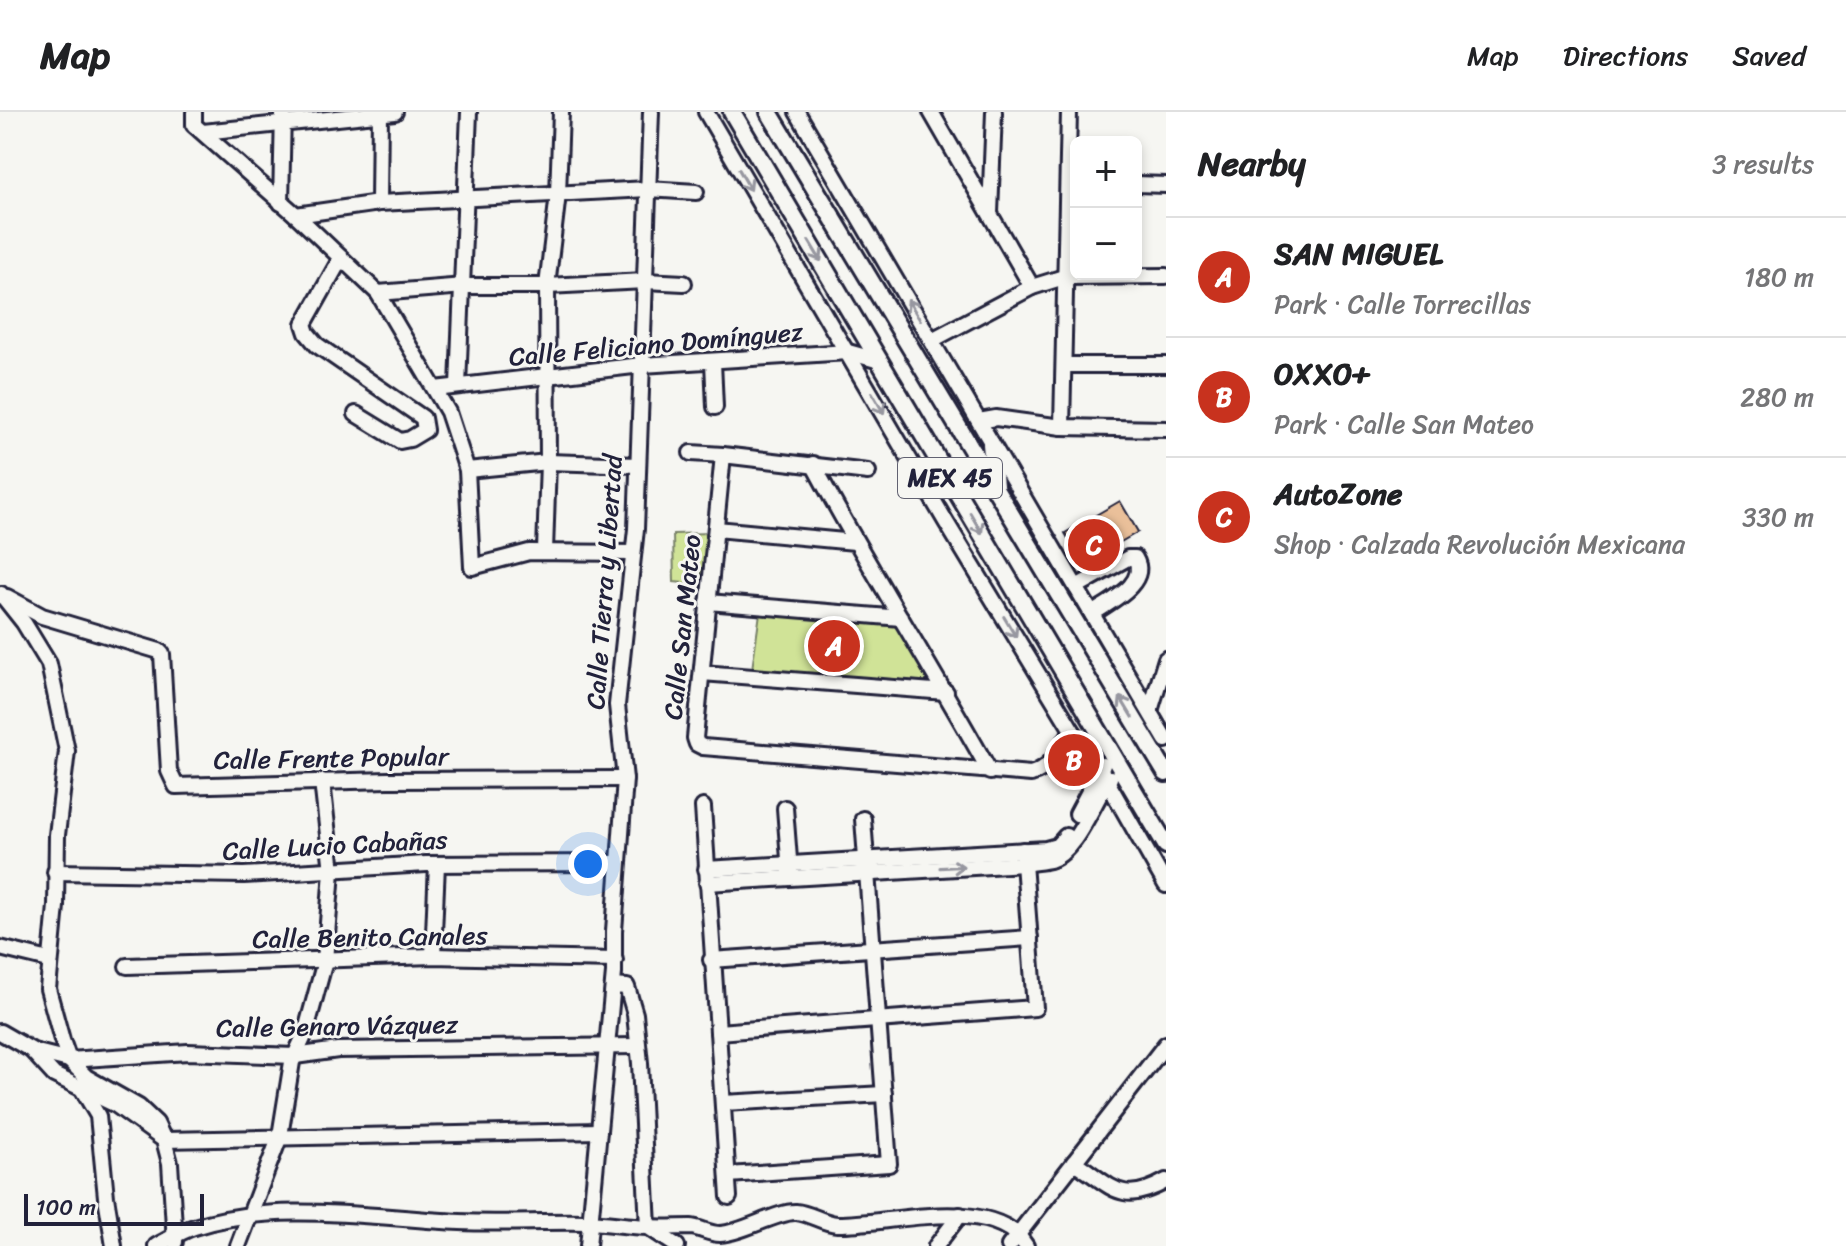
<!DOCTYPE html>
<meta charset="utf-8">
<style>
:root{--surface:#fff;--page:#f6f6f6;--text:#202124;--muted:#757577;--line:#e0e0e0;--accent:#c8321e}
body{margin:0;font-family:Sriracha,sans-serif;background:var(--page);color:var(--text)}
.controls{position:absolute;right:24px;top:24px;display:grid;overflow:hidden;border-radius:12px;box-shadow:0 4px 12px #0003}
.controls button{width:72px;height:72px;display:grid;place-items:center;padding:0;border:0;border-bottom:2px solid var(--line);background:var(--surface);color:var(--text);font:40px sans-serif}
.scale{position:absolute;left:24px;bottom:20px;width:180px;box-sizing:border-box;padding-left:8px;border:4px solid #22223b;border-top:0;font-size:22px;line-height:28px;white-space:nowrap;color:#22223b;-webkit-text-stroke:6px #f6f6f2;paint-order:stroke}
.you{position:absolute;left:588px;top:752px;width:28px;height:28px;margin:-20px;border:6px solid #fff;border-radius:50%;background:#1a73e8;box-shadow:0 0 0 12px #1a73e833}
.badge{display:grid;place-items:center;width:52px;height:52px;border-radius:50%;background:var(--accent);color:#fff;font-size:26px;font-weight:700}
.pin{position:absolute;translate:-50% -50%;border:4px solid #fff;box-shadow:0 2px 8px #0006}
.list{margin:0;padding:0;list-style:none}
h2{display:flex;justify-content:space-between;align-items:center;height:104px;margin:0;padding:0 32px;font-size:34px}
h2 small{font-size:26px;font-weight:400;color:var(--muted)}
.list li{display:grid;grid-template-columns:52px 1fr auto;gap:24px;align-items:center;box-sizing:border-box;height:120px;padding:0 32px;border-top:2px solid var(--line)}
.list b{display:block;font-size:30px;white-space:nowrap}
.list p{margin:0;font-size:26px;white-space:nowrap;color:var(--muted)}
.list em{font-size:26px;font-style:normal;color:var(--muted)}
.map{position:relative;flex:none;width:1166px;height:1134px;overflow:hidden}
header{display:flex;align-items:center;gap:48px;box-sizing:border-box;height:112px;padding:0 40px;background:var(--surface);border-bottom:2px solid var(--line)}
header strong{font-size:38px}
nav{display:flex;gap:44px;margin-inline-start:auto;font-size:28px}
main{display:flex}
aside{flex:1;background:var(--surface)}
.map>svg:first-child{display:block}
.green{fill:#d0e397;stroke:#798269;stroke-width:2}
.building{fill:#eac09a;stroke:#22223b;stroke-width:2}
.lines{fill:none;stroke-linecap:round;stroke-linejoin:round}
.minor-casing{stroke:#22223b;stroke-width:20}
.major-casing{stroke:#22223b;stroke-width:22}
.minor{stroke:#f6f6f2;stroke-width:14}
.major{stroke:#f6f6f2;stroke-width:16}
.oneway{stroke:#9797a0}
.labels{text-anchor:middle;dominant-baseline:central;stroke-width:6;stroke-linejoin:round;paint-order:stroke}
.shield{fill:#f6f6f2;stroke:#626272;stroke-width:2}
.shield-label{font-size:24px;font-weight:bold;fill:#22223b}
.street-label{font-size:26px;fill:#22223b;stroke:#f6f6f2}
</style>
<header>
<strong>Map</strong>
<nav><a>Map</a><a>Directions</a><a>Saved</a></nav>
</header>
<main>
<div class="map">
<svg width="1166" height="1134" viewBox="0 0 1166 1134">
<rect width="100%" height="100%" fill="#f6f6f2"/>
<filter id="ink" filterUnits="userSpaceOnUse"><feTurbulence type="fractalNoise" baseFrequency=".0125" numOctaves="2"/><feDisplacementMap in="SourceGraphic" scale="16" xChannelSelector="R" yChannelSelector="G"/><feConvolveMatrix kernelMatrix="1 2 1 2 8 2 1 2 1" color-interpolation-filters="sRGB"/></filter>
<g filter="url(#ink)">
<g class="green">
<polygon points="712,421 705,473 674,470 673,422"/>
<polygon points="760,501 900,511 930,570 752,557"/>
</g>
<polygon class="building" points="1120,389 1138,420 1093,446 1087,458 1065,421"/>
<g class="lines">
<g class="minor-casing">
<g id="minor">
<polyline points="194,0 194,13 296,103 378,181 448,300 467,358 472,455 529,440 633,441"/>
<polyline points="706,0 946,410 1072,618 1100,657 1166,773"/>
<polyline points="797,0 1166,628"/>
<polyline points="931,0 1032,175"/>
<polyline points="203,20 395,0"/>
<polyline points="1136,72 1166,73"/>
<polyline points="281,91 283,0"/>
<polyline points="379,91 380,0"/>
<polyline points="990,101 994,0"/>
<polyline points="296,103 379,91 648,77 696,80"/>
<polyline points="341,146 304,212 307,221 317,233 423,306 425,318 410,327 400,329 356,302"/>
<polyline points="378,181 464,174 547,174 645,169 684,171"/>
<polyline points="932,228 1032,175 1064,165 1166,164"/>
<polyline points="713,250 715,295"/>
<polyline points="1064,253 1166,253"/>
<polyline points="458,274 469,0"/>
<polyline points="435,277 642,253 848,240 880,249"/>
<polyline points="979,309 996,306 1062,315 1166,317"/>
<polyline points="1062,315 1069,0"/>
<polyline points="691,341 723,343"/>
<path d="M 813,352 C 869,457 933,557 990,660"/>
<polyline points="467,358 548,350 638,353"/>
<path d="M 868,360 L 723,343 L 695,626 L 697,632 L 703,635 L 1031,662 C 1053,655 1060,638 1072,618"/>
<polyline points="716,417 855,430"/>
<polyline points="545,439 548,350 547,174 558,82 561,0"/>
<path d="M 1076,475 L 1128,446 L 1135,446 C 1150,471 1109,490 1092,502"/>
<polyline points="1,482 24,511 49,552 67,639 57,723 56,794 48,877 62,928 69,948 86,965 139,995 156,1011 164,1028 599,1019"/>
<polyline points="7,485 42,504 159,539 162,542 169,659 176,674 388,668 625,667"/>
<polyline points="708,490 901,506"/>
<polyline points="702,561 946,580"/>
<polyline points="1150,599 1166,547"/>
<polyline points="703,695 729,1085"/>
<polyline points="785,696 790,760"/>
<polyline points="1077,702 1103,653"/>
<polyline points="706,757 1046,737 1057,734 1066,724"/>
<polyline points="55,760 244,763 426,752 618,751"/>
<path d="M 707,771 L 1024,752 C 1032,750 1042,750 1050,748 C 1076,740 1094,688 1110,666"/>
<polyline points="0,836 49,848"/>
<polyline points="433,844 437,752"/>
<polyline points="711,848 1030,826"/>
<polyline points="127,854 433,844 615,848"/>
<polyline points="613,874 627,875 635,902 640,951 648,1115 677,1134"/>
<polyline points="0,920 33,939 69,948 188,940 295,944 338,938 638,934"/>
<polyline points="718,920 1035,896 1023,738"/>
<polyline points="33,940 54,963 116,993 164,1028 170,1051 175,1130"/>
<polyline points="82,977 98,1004 106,1085 114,1134"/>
<polyline points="723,991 884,982"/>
<path d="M 1074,1050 C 1113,1075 1121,1094 1166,1069"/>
<polyline points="728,1063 889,1052 863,707"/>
<path d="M 156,1134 C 168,1128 181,1119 194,1115 C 277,1088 375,1106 460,1110 C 503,1112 545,1109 588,1110 C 608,1111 628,1114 648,1115 C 662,1116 677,1115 691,1115 C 701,1116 709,1122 720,1122 C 742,1121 778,1099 796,1100 C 810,1101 822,1111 837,1112 C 888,1113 994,1081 1026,1134"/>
<polyline points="238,1134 280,1024 292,950 305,922 325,849 332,759 322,669"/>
<polyline points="588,1134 614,861 614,819 625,667 617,593 636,417 651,0"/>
<polyline points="936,1134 960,1103"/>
<polyline points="1009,1134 1166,932"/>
</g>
</g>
<g class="major-casing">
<g id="major">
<polyline points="732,0 1166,733"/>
<polyline points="769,0 1166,661"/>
<polyline points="991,332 995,374"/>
</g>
</g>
<use href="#minor" class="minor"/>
<use href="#major" class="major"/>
</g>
<defs><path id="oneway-shaft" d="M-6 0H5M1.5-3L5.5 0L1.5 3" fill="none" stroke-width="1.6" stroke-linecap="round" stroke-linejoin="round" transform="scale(2)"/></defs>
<g class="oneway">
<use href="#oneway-shaft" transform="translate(745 68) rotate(60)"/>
<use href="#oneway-shaft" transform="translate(815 139) rotate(59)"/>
<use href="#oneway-shaft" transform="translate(914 198) rotate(-121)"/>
<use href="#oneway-shaft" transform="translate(878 291) rotate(60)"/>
<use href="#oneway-shaft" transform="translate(976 411) rotate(60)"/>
<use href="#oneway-shaft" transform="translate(1010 515) rotate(59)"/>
<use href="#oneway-shaft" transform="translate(1126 595) rotate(-121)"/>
<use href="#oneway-shaft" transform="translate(952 755) rotate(-3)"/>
</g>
</g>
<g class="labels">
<rect class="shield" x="898" y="346" width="104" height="40" rx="6"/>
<g class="shield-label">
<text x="950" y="366">MEX 45</text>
</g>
<g class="street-label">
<text transform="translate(656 232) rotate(-5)">Calle Feliciano Domínguez</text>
<text transform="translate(604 470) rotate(-86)">Calle Tierra y Libertad</text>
<text transform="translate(682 515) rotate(-84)">Calle San Mateo</text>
<text transform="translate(331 646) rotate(-1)">Calle Frente Popular</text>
<text transform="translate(335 733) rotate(-3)">Calle Lucio Cabañas</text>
<text transform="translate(370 825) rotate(-1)">Calle Benito Canales</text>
<text transform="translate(337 914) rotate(-1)">Calle Genaro Vázquez</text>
</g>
</g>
</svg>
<div class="controls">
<button>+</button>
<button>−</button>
</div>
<div class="scale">100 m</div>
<div class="you"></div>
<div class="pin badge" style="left:834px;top:534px">A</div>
<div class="pin badge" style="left:1074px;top:648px">B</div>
<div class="pin badge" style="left:1094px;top:433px">C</div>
</div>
<aside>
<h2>Nearby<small>3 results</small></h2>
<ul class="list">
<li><span class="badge">A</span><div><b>SAN MIGUEL</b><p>Park · Calle Torrecillas</p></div><em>180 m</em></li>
<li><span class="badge">B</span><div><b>OXXO+</b><p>Park · Calle San Mateo</p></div><em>280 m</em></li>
<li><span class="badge">C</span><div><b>AutoZone</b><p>Shop · Calzada Revolución Mexicana</p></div><em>330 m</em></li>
</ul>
</aside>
</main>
